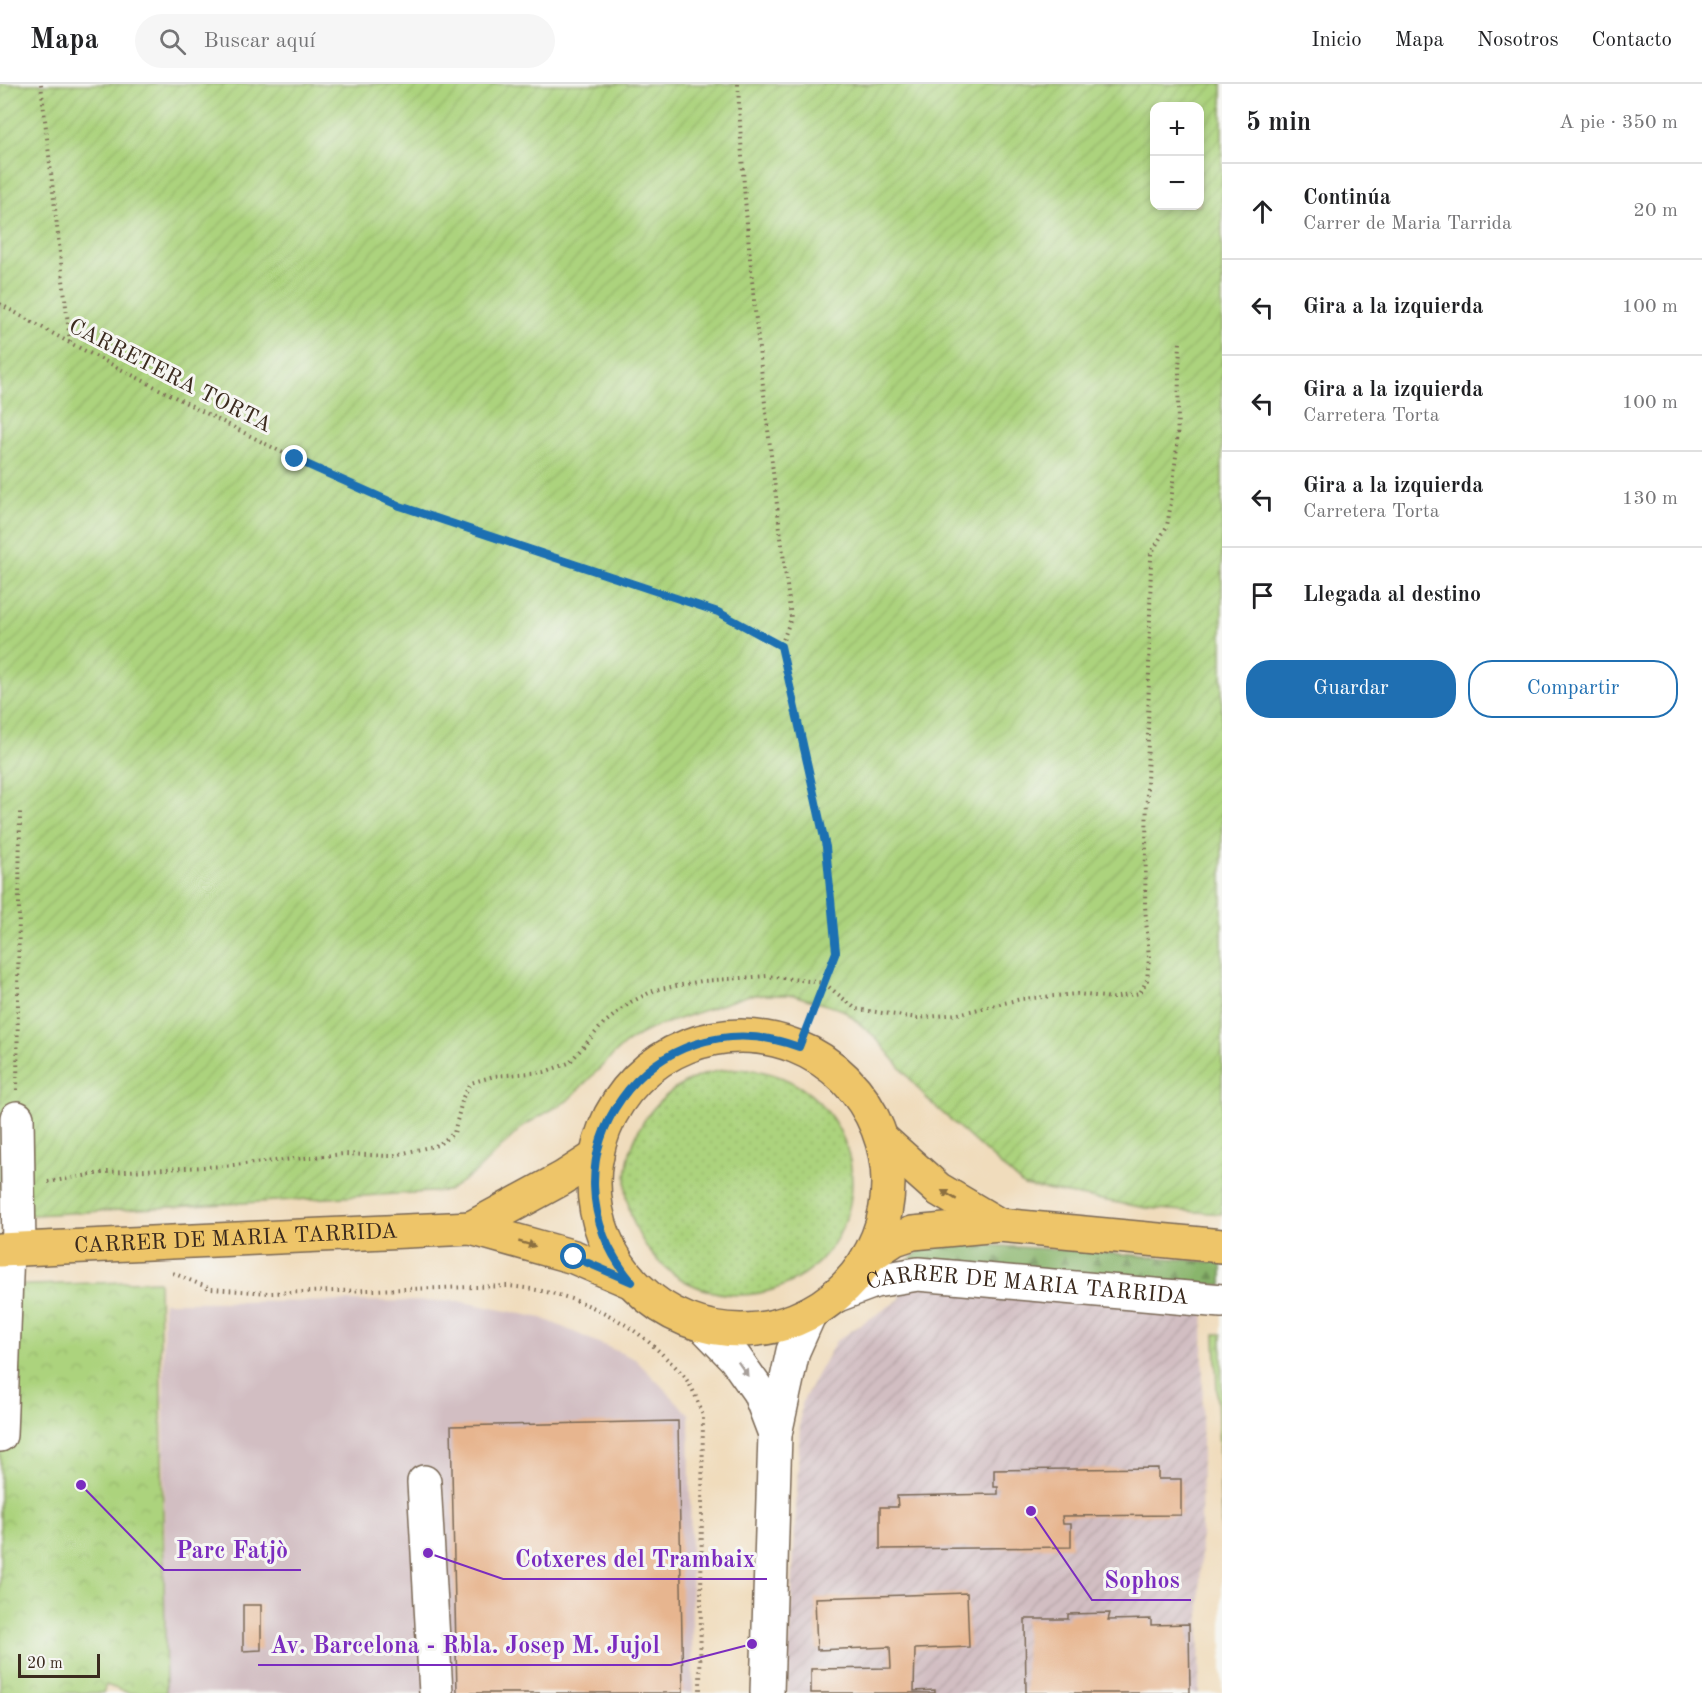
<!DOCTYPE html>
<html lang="es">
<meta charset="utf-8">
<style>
:root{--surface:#fff;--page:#f6f6f6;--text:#202124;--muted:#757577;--line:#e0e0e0;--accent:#1f6fb2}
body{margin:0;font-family:"Old Standard TT",serif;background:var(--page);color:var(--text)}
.controls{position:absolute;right:18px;top:18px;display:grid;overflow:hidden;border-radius:12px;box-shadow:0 3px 9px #0003}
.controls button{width:54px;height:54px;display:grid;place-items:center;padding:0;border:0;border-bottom:2px solid var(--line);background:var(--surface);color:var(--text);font:30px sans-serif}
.scale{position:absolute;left:18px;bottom:15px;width:82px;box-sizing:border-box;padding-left:6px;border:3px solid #3b2a1e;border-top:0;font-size:16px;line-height:21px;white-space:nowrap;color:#3b2a1e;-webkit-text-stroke:4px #f6f6f2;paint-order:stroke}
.stop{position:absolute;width:18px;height:18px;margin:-14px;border:4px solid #1f6fb2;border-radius:50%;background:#fff}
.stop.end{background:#1f6fb2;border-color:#fff;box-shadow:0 2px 6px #0008}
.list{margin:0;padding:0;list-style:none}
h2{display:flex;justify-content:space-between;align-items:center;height:78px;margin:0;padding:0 24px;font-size:26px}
h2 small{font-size:20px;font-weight:400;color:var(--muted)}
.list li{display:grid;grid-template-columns:39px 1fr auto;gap:18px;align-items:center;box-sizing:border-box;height:96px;padding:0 24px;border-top:2px solid var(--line)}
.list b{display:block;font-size:22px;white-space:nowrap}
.list p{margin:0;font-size:20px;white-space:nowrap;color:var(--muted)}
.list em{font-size:20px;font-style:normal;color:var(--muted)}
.actions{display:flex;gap:12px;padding:18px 24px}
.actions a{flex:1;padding:14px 0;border:2px solid var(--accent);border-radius:24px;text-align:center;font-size:21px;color:var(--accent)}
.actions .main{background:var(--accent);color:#fff}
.icon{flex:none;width:33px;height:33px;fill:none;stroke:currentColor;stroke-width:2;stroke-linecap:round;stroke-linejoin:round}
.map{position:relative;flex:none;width:1222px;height:1609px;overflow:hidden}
header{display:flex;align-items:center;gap:36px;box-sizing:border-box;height:84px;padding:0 30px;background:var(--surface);border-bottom:2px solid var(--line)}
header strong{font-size:28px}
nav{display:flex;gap:33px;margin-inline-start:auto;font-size:21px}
.search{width:420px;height:54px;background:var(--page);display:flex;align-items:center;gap:15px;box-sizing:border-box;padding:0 21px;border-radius:33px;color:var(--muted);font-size:22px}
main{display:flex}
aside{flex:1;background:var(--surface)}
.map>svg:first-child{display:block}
.industrial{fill:url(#industrial-furrows)}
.railway{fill:#d2bec2}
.grass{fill:url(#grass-dots);stroke:#747e4e;stroke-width:1.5}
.forest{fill:url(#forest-firs);stroke:#627045;stroke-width:1.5}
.park{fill:url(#park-crowns);stroke:#747e4e;stroke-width:1.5}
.garden{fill:url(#garden-furrows);stroke:#747e4e;stroke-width:1.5;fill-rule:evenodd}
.building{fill:#e7b58f}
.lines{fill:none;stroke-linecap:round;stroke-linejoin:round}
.minor-casing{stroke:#7a6855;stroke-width:36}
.major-casing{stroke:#7a6855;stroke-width:36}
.path{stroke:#7a6855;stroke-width:4;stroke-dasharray:1.5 4.5;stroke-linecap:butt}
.minor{stroke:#fff;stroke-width:33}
.major{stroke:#eec569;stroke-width:33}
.oneway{fill:#8c7040}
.oneway2{fill:#a79f9a}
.route{stroke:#1f6fb2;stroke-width:8}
.labels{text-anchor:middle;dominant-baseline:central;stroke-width:6;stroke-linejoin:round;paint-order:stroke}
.street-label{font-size:22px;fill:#3b2a1e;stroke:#f6f6f2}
.leader{fill:none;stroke:#7b2cbf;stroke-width:2}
.callout-dot{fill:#7b2cbf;stroke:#f6f6f2;stroke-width:2}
.callout-label{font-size:24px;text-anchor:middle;font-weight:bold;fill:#7b2cbf;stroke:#f6f6f2;stroke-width:6;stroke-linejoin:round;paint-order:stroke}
</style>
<header>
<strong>Mapa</strong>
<div class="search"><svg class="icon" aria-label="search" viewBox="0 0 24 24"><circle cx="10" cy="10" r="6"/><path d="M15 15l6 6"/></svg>Buscar aquí</div>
<nav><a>Inicio</a><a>Mapa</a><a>Nosotros</a><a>Contacto</a></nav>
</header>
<main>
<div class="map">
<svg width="1222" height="1609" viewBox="0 0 1222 1609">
<defs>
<pattern id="industrial-furrows" width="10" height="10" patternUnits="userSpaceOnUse" patternTransform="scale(1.5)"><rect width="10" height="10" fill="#d2bec2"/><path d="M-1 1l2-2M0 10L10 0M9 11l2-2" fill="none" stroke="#b5a3a6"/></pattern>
<pattern id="grass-dots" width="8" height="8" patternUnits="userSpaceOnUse" patternTransform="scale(1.5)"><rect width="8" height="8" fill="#acd37d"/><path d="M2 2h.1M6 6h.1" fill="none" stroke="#95b56c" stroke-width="1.8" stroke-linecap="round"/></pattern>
<pattern id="forest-firs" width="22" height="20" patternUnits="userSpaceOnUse" patternTransform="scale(1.5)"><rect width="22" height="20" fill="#89b56c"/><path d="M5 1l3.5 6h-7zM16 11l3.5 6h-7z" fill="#719358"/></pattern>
<pattern id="park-crowns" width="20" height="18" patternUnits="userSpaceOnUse" patternTransform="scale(1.5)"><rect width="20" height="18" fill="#acd37d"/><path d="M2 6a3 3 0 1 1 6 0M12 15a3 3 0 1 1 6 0" fill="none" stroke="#95b56c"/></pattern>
<pattern id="garden-furrows" width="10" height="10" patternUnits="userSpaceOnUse" patternTransform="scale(1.5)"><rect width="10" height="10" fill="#acd37d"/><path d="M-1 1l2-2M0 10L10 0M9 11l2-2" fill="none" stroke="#95b56c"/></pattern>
</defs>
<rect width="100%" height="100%" fill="#f6f6f2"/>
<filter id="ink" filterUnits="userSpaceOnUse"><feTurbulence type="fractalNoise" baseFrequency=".0167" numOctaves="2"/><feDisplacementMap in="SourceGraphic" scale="12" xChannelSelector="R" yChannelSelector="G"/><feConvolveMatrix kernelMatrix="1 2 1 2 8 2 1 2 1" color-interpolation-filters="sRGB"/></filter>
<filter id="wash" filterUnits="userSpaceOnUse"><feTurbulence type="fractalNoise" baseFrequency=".008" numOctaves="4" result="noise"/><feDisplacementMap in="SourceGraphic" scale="24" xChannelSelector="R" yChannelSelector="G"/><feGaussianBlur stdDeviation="1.35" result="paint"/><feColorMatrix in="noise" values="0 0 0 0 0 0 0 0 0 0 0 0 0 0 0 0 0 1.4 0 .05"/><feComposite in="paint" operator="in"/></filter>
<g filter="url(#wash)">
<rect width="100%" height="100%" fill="#f0dcbc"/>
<polygon class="industrial" points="906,1178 1204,1199 1199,1609 787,1609 801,1320 836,1257 900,1215"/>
<polygon class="railway" points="458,1217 542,1234 635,1275 689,1330 693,1609 166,1609 163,1218"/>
<circle class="grass" cx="739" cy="1098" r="113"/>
<polygon class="forest" points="931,1158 1088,1167 1222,1179 1222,1201 906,1178"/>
<g class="park">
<polygon points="159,1197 166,1609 129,1609 106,1601 103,1609 0,1609 0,1202"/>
<polygon points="1215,1250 1222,1250 1222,1456"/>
</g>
<path class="garden" d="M 0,0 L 1222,0 L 1222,1130 L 1146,1124 L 1024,1102 L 927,1015 L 874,952 L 843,926 L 793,911 L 749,911 L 655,943 L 639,951 L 625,960 L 613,971 L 567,1017 L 523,1042 L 475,1089 L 448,1107 L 0,1133 ZM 1154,22 L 1200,22 L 1200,122 L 1154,122 Z"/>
<g id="blocks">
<g class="building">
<polygon points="678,1337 683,1609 457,1609 451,1342"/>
<polygon points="1158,1384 1158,1395 1181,1395 1181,1431 1062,1432 1063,1440 1071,1440 1071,1463 880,1465 880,1423 898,1423 897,1412 998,1410 998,1403 994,1403 994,1386"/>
<polygon points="967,1509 969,1563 915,1565 914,1607 935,1606 935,1609 811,1609 811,1585 891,1584 890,1563 817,1566 815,1514"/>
<polygon points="243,1521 261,1521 261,1566 243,1567"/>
<polygon points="1110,1529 1108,1536 1151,1535 1151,1541 1189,1540 1190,1609 1026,1609 1025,1535 1068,1535 1068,1530"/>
</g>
</g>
</g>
<g filter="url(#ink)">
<use href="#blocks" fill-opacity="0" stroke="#7a6855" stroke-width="1.5"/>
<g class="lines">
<g class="minor-casing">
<g id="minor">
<polyline points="17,1034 19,1165"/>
<path id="s1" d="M 835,1212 L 875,1197 L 918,1190 L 1222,1217"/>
<polyline points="704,1242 735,1274 759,1308 775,1350"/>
<polyline points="0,1351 7,1166"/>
<polyline points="424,1398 436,1609"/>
<polyline points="767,1609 775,1350 793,1267 810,1229"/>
</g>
</g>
<g class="major-casing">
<g id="major">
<circle cx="741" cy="1099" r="147"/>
<polyline points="882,1055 938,1105 999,1141"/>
<polyline points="471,1144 563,1094 597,1072"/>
<path id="s2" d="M 0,1166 L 471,1144 L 574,1173 L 632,1198"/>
<polyline points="869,1172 895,1155 913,1149 999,1141 1222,1162"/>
</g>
</g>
<g class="path">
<polyline points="41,0 70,258"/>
<path d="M 738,0 C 746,179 769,356 791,534 L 781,562"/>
<polyline points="0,220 70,259 295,375 400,422 718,528 781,562 826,763 836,869 799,963"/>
<polyline points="17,1006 20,727"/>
<polyline points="48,1098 107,1088 224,1082 344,1070 391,1072 438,1061 454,1049 463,1013 471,999 494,992 544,988 569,979 603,940 631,918 655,906 702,897 767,892 824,899 856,925 917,934 958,930 1021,915 1077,910 1113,914 1140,909 1147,896 1149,874 1145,822 1151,470 1167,442 1171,419 1177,362 1180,256"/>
<path d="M 173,1189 L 211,1205 L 269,1209 L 508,1202 C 567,1207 622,1230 664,1272 C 671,1279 680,1286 686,1295 C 694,1306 699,1320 703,1332 L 700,1609"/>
</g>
<use href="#minor" class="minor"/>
<use href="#major" class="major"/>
</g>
<defs><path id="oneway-solid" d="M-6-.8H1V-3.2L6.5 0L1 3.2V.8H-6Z" transform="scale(1.5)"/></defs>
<g class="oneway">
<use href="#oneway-solid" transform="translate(949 1111) rotate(-149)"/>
<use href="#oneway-solid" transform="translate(527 1160) rotate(16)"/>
</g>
<use class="oneway2" href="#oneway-solid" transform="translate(743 1285) rotate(55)"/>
</g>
<g class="lines" filter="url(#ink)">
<path class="route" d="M 295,375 L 400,422 L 718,528 L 781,562 L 826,763 L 836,868 L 799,963 C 650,909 530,1077 632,1198 L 574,1173"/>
</g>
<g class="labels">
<g class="street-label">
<text transform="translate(170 292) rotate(27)">CARRETERA TORTA</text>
<text stroke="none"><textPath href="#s2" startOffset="236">CARRER DE MARIA TARRIDA</textPath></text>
<text stroke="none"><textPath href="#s1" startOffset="196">CARRER DE MARIA TARRIDA</textPath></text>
</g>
</g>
<path class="leader" d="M81 1401L164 1486H301M428 1469L503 1495H767M1031 1427L1092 1516H1191M752 1560L671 1581H258"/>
<g class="callout-dot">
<circle cx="81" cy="1401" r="6"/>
<circle cx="428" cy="1469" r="6"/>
<circle cx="1031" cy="1427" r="6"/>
<circle cx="752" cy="1560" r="6"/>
</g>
<g class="callout-label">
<text x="232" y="1474">Parc Fatjò</text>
<text x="635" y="1483">Cotxeres del Trambaix</text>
<text x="1142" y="1504">Sophos</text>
<text x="465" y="1569">Av. Barcelona - Rbla. Josep M. Jujol</text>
</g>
</svg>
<div class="controls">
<button>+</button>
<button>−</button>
</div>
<div class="scale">20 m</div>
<div class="stop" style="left:574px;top:1173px"></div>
<div class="stop end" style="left:295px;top:375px"></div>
</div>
<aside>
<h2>5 min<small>A pie · 350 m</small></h2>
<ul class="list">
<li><svg class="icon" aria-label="ahead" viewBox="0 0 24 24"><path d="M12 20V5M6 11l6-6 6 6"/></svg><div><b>Continúa</b><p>Carrer de Maria Tarrida</p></div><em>20 m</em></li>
<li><svg class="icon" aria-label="left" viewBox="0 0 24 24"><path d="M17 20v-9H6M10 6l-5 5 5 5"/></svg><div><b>Gira a la izquierda</b></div><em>100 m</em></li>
<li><svg class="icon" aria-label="left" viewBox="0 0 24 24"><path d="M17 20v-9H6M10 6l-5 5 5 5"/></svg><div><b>Gira a la izquierda</b><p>Carretera Torta</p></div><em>100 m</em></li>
<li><svg class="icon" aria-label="left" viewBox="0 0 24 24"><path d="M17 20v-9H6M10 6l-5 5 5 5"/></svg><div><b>Gira a la izquierda</b><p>Carretera Torta</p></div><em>130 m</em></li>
<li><svg class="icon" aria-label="arrive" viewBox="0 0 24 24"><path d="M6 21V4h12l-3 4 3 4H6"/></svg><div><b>Llegada al destino</b></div></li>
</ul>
<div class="actions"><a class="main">Guardar</a><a>Compartir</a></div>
</aside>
</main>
